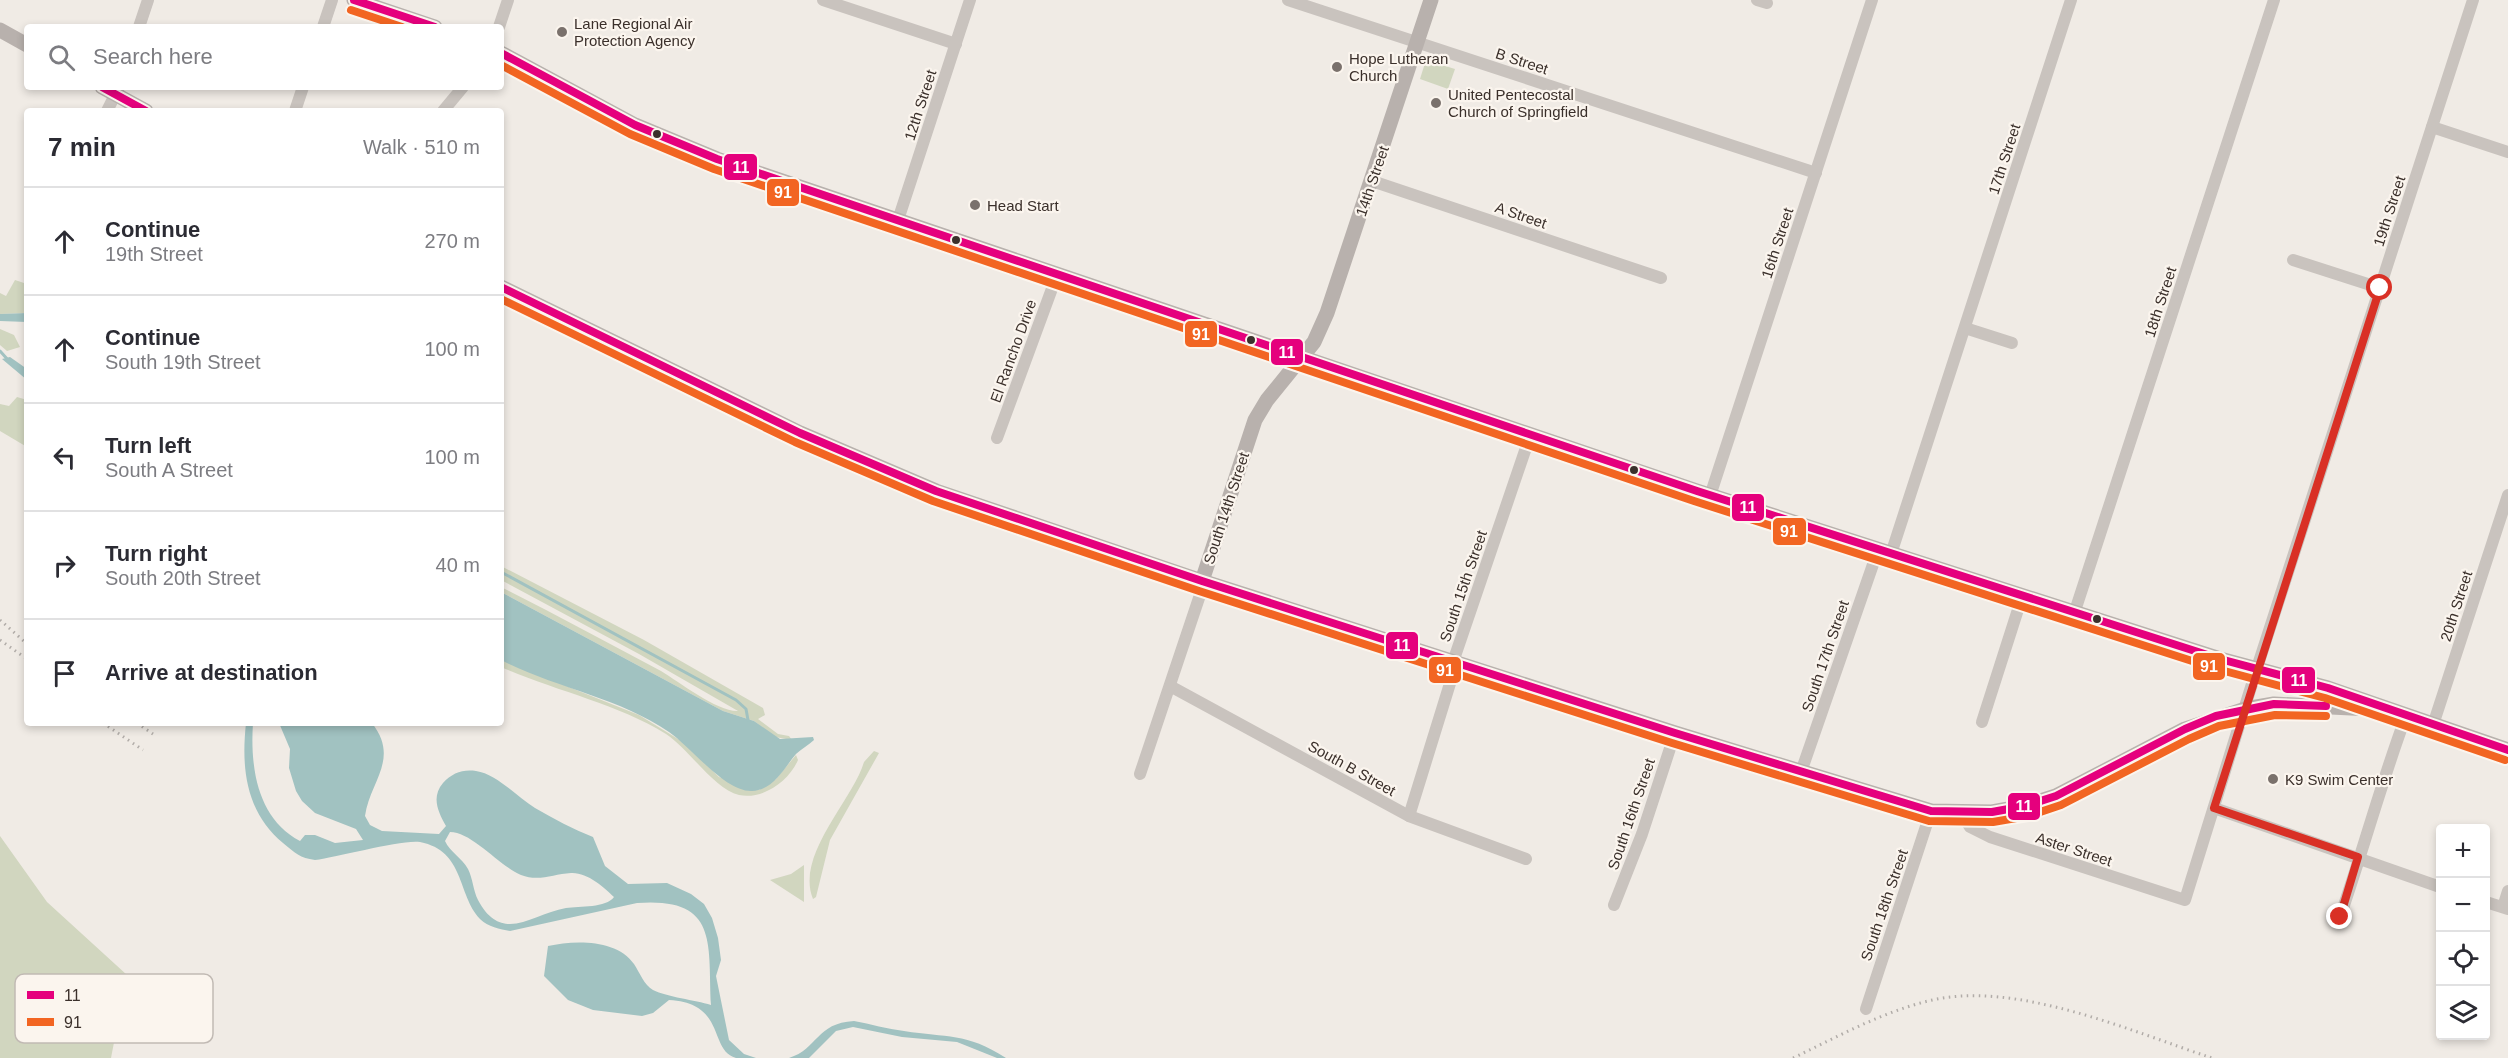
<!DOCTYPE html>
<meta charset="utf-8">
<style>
:root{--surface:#fff;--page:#f2f2f3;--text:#2b2b33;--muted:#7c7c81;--line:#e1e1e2}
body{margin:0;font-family:Arial,sans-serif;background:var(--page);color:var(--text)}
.controls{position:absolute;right:18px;bottom:18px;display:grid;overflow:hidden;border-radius:6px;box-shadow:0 3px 9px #0003}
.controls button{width:54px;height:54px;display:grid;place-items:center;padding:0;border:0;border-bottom:2px solid var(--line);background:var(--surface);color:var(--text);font:30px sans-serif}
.stop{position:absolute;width:18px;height:18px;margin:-14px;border:4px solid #d93025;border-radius:50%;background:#fff}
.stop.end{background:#d93025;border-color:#fff;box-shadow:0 2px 6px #0008}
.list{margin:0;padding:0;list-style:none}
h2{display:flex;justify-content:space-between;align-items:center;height:78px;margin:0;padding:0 24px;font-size:26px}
h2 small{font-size:20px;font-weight:400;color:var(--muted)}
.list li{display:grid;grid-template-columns:39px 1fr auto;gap:18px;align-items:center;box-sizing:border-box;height:108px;padding:0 24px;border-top:2px solid var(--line)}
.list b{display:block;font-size:22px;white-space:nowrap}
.list p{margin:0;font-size:20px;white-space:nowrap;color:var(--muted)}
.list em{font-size:20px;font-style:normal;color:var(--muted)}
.icon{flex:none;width:33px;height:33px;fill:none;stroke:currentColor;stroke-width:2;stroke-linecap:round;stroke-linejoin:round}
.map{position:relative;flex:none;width:2508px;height:1058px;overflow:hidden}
.search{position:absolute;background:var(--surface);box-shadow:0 3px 9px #0003;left:24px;top:24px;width:480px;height:66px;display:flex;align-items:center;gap:15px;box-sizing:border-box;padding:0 21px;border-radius:6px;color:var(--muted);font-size:22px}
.panel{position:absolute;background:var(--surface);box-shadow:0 3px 9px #0003;left:24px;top:108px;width:480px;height:618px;border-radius:6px}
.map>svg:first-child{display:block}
.green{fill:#d1d6bf}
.water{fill:#a1c2c1;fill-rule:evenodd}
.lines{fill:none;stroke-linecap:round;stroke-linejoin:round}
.stream{stroke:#a1c2c1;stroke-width:3}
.minor{stroke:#c9c3be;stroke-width:12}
.major{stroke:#b8b1ad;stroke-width:15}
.rail{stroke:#b1aca8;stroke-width:3;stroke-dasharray:1.5 4.5;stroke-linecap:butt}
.bus-1-casing{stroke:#fbf5ee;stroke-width:12}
.bus-2-casing{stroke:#fbf5ee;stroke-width:12}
.bus-1{stroke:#e5007d;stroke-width:8}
.bus-2{stroke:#f26522;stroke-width:8}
.route{stroke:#d93025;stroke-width:8}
.poi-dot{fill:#7a716c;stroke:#fbf5ee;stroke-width:2}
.bus-dot{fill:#3b302b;stroke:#fbf5ee;stroke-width:2}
.labels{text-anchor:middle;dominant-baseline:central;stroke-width:4.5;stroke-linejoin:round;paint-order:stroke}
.poi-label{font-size:15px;fill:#3b302b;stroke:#fbf5ee;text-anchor:start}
.street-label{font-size:15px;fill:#3b302b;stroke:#fbf5ee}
.key{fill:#fbf5ee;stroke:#c1bab4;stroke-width:1.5}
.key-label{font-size:16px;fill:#3b302b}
.line-badge{stroke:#fbf5ee;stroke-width:2}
.badge-label{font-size:16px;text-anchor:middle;font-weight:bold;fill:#fff}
</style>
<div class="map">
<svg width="2508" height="1058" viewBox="0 0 2508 1058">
<rect width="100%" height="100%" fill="#f0ebe5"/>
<g class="green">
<polygon points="1426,60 1455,69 1448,89 1420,79"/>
<polygon points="15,280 27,284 27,313 0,314 0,293 6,296"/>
<polygon points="0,329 14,335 20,347 7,351 0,345"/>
<polygon points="17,397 27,400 27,447 0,431 0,404 9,406"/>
<path d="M 501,566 L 644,640 L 763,708 L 765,715 L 758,719 L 778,734 L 789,736 L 792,740 L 775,737 L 754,721 L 723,711 L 501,592 L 501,587 C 555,614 608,643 661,671 C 679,682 718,712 738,711 L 639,654 L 501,580 Z"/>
<path d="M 501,660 L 639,715 L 683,742 L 719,777 L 759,790 L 776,779 L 796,755 L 798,760 C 789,781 763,800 739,795 C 714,789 689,749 666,734 C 616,703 555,691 501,667 Z"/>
<path d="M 874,751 L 879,753 L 830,840 L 816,897 L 813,899 C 795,855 853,800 864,762 Z"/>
<polygon points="0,836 47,902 127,975 111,1058 0,1058"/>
<polygon points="804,865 804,902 770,880 791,874"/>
</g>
<g class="water">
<polygon points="27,313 27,322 0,321 0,314"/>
<polygon points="10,357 27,369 27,380 2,359"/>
<path d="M 501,592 L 723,711 L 754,721 L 780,739 L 813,737 L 814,740 C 809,745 801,749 796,754 C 784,768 774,790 752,791 C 725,792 692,748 669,732 C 618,697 555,688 501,660 Z"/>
<path d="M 246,723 L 253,723 C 250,767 257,818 300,841 L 305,835 L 315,835 L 335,843 L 363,840 L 356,829 L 315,813 L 302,801 L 296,791 L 289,768 L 290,749 L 279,723 L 372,723 C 400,759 370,781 365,816 L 370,825 L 382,831 L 439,834 L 446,826 C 438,812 431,797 443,783 C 452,773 463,769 476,771 C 497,774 517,797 535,808 C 554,819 573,829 593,837 L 605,866 L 628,884 L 667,883 L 691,894 L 704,904 L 712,918 L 718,938 L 721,960 L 716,976 L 729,1040 L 744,1054 L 756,1058 C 750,1058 742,1058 736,1058 C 708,1050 727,1003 669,1000 L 653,1013 L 642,1016 L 593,1010 L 568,1000 L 544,976 L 548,946 C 574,940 617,939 634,964 C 640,973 644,985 653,990 C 667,997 695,1000 711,1005 C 708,943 719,897 637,903 L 510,931 C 500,929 488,927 480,919 C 457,894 465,851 420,842 C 403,839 338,857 315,860 C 300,858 295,853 283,843 C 246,812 241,769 246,723 ZM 450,832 C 472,832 498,865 521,875 C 539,882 553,874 571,873 C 587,872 604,887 614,897 C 606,908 580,906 566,908 C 532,914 502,945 478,900 C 473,890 473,879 468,869 C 462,858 450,852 445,841 Z"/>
<path d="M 854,1021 C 871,1024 887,1029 904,1031 C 947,1038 966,1032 1006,1058 L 997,1058 L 957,1042 L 902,1037 L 853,1027 L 836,1031 L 809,1058 L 789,1058 C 818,1049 816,1023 854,1021 Z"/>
</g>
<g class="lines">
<g class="stream">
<polyline points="0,351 9,361"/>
<polyline points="501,572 736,700 746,709 748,720"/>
</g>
<g class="minor">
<polyline points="823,0 956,44"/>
<polyline points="1288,0 1816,173"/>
<polyline points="1757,0 1767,3"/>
<polyline points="139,27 148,0"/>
<polyline points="323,27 332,0"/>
<polyline points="499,27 508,0"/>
<polyline points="107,111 119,87"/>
<polyline points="295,111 303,87"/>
<polyline points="443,111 463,87"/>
<polyline points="2432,127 2508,152"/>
<polyline points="1372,181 1661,278"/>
<polyline points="898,220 970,0"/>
<polyline points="2293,260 2380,288"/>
<polyline points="1965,328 2012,343"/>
<polyline points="997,438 1057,275"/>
<polyline points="1710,496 1872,0"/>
<polyline points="1891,554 2071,0"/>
<polyline points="2074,614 2274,0"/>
<polyline points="1170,686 1409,816 1526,859"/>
<polyline points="1982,722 2022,597"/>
<polyline points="2433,725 2508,495"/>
<polyline points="1801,772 1878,550"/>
<polyline points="1140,774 1200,595 1202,581"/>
<polyline points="2214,808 2440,887"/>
<polyline points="1961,813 1970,827 1990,837 2185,900 2256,671 2473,0"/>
<polyline points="1409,816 1452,677 1453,662 1530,436"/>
<polyline points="2486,902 2508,909"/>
<polyline points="1614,905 1642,834 1675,733"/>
<polyline points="2503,907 2508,891"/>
<path d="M 2340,917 C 2363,851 2381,783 2406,716"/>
<polyline points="1866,1009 1931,811"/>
</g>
<g class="major">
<polyline points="354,0 435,27"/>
<polyline points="0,30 27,45"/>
<polyline points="501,53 635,125 717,159 1697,491 2220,659 2328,688 2508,750"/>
<polyline points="102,87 146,111"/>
<polyline points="501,287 800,433 936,491 1202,581 1675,733 1931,811 1992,812 2025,806 2056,796 2185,729 2245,709 2274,704 2371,709"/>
<polyline points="1202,581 1255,420 1267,400 1314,342 1327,313 1431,0"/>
</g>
<g class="rail">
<polyline points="0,620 27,644"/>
<polyline points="0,640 27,659"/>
<polyline points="103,723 143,750"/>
<polyline points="137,723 153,734"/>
<path d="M 1793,1058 C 1837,1037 1880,1013 1928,1001 C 2014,979 2130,1031 2212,1058"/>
</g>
<g class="bus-1-casing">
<g id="bus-1">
<polyline points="354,0 435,27"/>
<polyline points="501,53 635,125 717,159 1697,491 2220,659 2328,688 2508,750"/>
<polyline points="102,87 146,111"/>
<polyline points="501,287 800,433 936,491 1202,581 1675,733 1931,811 1992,812 2025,806 2056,796 2185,729 2216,716 2274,704 2326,706"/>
</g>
</g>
<g class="bus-2-casing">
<g id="bus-2">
<polyline points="351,10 402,27"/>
<polyline points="501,65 630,134 714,169 1694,501 2217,669 2325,698 2505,760"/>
<polyline points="501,299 795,442 933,501 1199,591 1672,743 1929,821 1993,822 2028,816 2061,805 2189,739 2219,726 2275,715 2326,716"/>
</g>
</g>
<use href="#bus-1" class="bus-1"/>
<use href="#bus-2" class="bus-2"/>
</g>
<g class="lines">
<polyline class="route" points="2340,917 2358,857 2214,808 2380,288"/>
</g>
<g class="poi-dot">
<circle cx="562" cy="32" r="6"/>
<circle cx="1337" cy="67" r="6"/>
<circle cx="1436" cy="103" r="6"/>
<circle cx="975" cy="205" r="6"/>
<circle cx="2273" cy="779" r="6"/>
</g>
<g class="bus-dot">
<circle cx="657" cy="134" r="5"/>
<circle cx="956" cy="240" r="5"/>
<circle cx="1251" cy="340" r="5"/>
<circle cx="1634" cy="470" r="5"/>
<circle cx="2097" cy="619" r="5"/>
</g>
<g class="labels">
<g class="poi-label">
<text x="574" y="23">Lane Regional Air<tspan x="574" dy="17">Protection Agency</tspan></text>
<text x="1349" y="58">Hope Lutheran<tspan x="1349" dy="17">Church</tspan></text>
<text x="1448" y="94">United Pentecostal<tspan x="1448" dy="17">Church of Springfield</tspan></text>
<text x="987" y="205">Head Start</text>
<text x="2285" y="779">K9 Swim Center</text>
</g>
<g class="street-label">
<text transform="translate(1522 61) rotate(18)">B Street</text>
<text transform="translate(920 105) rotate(-72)">12th Street</text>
<text transform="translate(2004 159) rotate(-72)">17th Street</text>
<text transform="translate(1372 181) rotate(-71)">14th Street</text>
<text transform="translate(2389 211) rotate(-72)">19th Street</text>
<text transform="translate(1521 215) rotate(19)">A Street</text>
<text transform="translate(1777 243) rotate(-72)">16th Street</text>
<text transform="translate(2160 302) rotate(-72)">18th Street</text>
<text transform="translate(1013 351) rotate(-70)">El Rancho Drive</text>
<text transform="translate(1226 508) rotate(-72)">South 14th Street</text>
<text transform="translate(1463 586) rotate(-71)">South 15th Street</text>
<text transform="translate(2456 606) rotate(-72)">20th Street</text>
<text transform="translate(1825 656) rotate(-71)">South 17th Street</text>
<text transform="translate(1352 768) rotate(29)">South B Street</text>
<text transform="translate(1631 814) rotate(-71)">South 16th Street</text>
<text transform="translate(2074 849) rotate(18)">Aster Street</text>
<text transform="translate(1884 905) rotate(-71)">South 18th Street</text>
</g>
</g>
<rect x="15" y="974" width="198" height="69" rx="9" class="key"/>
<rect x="27" y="991" width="27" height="8" fill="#e5007d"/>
<rect x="27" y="1018" width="27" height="8" fill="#f26522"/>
<g class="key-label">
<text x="64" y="1001">11</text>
<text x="64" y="1028">91</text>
</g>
<g class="line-badge">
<rect x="723" y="153" width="35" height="28" rx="6" fill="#e5007d"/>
<rect x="766" y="178" width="34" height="29" rx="6" fill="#f26522"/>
<rect x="1184" y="320" width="34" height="28" rx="6" fill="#f26522"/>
<rect x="1270" y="338" width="34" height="28" rx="6" fill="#e5007d"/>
<rect x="1731" y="493" width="34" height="29" rx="6" fill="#e5007d"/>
<rect x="1772" y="517" width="35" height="29" rx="6" fill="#f26522"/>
<rect x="1385" y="631" width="34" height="29" rx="6" fill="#e5007d"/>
<rect x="2192" y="652" width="34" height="29" rx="6" fill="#f26522"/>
<rect x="1428" y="656" width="34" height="28" rx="6" fill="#f26522"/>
<rect x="2281" y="666" width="35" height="28" rx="6" fill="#e5007d"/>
<rect x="2007" y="792" width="34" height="29" rx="6" fill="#e5007d"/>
</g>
<g class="badge-label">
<text x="741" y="173">11</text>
<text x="783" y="198">91</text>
<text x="1201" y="340">91</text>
<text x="1287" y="358">11</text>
<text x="1748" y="513">11</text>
<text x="1789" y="537">91</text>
<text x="1402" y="651">11</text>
<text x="2209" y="672">91</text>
<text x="1445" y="676">91</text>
<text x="2299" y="686">11</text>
<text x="2024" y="812">11</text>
</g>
</svg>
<div class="controls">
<button>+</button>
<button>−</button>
<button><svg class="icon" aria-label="locate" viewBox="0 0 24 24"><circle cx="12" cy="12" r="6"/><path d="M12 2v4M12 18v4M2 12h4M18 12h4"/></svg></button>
<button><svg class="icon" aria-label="layers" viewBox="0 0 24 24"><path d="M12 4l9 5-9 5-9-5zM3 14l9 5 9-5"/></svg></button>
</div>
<div class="stop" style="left:2380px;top:288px"></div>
<div class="stop end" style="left:2340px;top:917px"></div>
<div class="search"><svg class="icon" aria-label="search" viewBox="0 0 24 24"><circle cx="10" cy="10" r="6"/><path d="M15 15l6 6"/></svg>Search here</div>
<section class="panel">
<h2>7 min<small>Walk · 510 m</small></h2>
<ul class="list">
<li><svg class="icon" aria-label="ahead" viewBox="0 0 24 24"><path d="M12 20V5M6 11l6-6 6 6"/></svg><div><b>Continue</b><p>19th Street</p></div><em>270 m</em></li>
<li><svg class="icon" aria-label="ahead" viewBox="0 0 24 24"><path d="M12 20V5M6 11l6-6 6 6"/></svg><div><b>Continue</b><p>South 19th Street</p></div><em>100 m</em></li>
<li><svg class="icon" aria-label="left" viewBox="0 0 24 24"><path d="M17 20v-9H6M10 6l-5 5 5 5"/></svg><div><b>Turn left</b><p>South A Street</p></div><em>100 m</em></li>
<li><svg class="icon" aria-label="right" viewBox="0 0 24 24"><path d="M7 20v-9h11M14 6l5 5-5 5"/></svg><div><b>Turn right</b><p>South 20th Street</p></div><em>40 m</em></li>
<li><svg class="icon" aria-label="arrive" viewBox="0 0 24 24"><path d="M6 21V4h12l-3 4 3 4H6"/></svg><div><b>Arrive at destination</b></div></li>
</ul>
</section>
</div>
